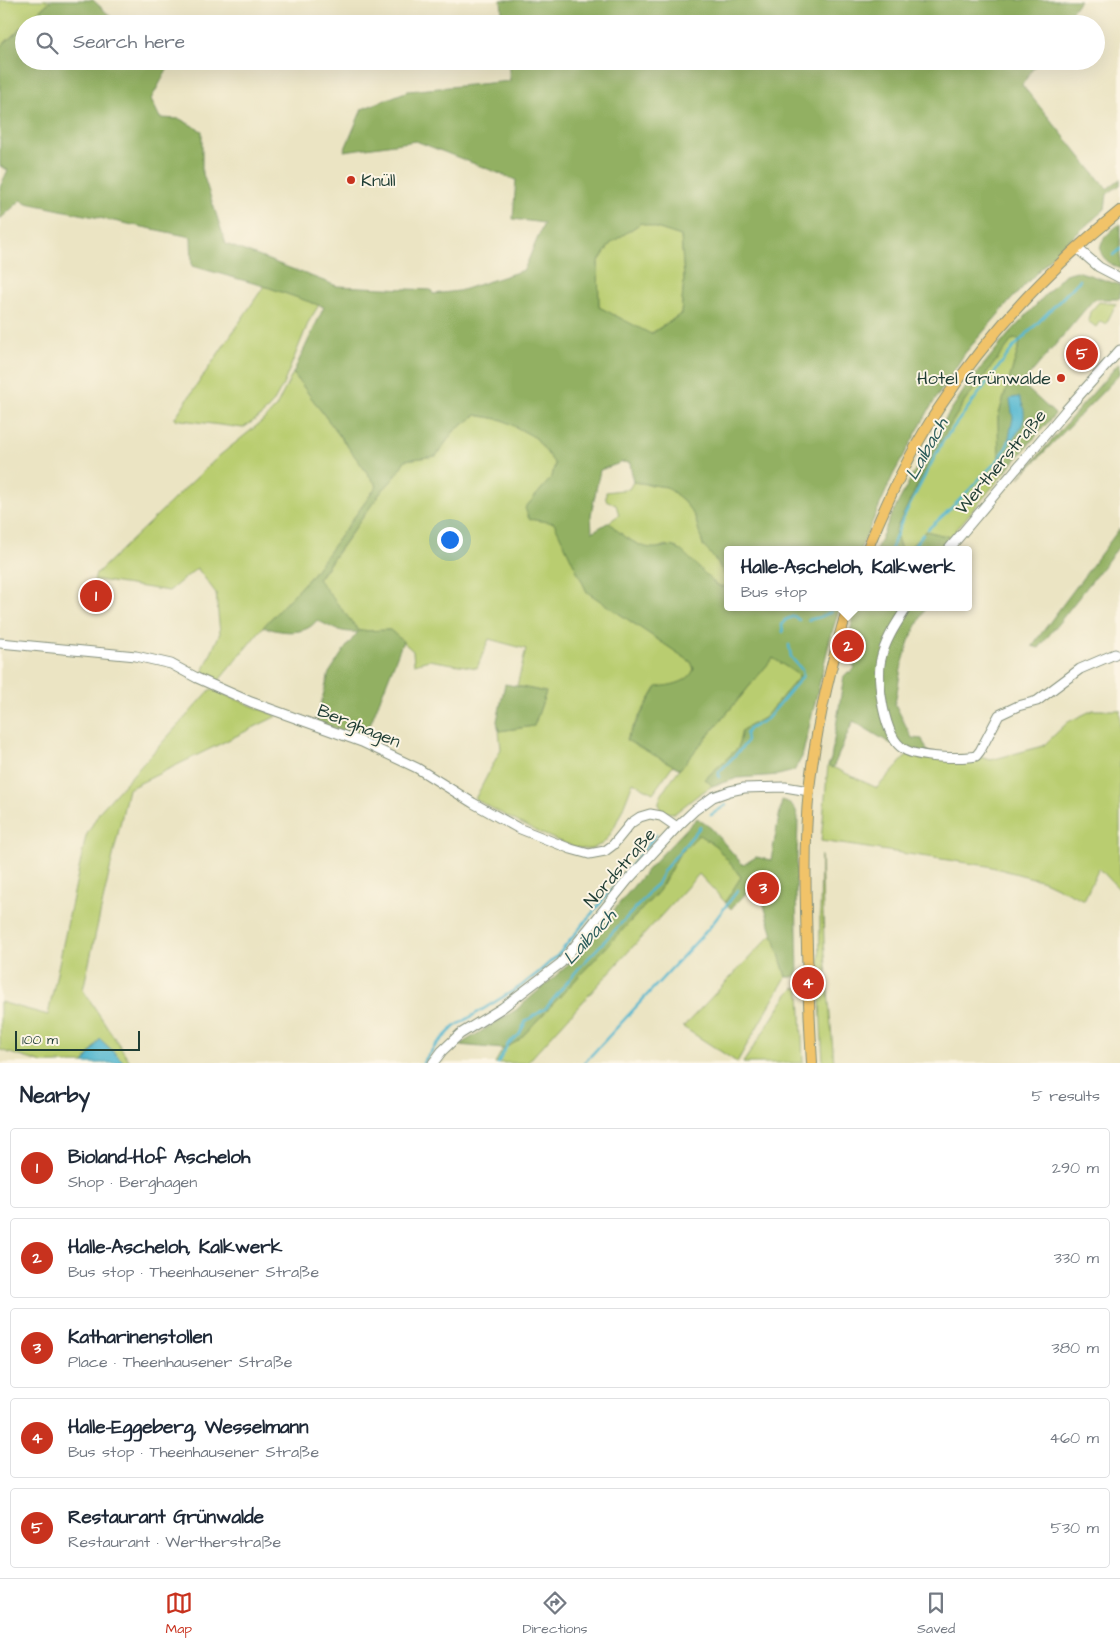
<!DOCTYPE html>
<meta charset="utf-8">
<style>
:root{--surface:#fff;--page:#f6f6f7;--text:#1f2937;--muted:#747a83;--line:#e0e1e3;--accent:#c8321e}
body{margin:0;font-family:"Architects Daughter",sans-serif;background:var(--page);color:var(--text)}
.scale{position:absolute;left:15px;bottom:12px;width:125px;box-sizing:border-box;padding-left:5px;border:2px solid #1f3d34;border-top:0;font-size:14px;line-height:18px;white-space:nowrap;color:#1f3d34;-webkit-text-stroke:4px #fcf5e5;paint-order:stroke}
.you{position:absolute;left:449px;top:539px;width:18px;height:18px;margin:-12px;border:4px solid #fff;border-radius:50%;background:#1a73e8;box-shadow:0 0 0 8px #1a73e833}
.badge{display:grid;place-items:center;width:32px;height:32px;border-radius:50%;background:var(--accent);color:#fff;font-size:16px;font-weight:700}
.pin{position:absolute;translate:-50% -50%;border:2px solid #fff;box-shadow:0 1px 5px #0006}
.popup{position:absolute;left:724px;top:546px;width:248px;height:65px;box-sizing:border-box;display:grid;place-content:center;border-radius:5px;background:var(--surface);filter:drop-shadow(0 1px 4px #0005);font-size:16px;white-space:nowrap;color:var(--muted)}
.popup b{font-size:19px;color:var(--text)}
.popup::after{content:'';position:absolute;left:50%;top:100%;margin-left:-10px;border:10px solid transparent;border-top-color:var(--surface)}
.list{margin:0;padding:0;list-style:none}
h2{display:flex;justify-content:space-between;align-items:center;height:65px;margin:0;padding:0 20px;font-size:21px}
h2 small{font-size:16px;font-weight:400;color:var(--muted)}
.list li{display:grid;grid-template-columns:32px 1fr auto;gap:15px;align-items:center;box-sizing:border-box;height:80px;margin:0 10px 10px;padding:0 10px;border:1px solid var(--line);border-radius:5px}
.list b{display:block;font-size:19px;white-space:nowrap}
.list p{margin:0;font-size:16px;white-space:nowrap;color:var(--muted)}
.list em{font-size:16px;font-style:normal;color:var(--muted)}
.icon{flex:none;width:28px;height:28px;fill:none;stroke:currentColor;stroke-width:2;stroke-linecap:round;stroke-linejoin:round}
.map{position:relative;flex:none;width:1120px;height:1063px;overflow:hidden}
.search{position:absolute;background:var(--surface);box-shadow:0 5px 20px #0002;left:15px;right:15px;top:15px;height:55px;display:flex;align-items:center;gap:12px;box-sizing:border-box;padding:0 18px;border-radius:28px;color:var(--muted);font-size:19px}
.sheet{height:515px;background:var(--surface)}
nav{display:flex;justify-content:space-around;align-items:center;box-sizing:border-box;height:70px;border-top:1px solid var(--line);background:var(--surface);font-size:14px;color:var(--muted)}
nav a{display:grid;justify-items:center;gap:2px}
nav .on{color:var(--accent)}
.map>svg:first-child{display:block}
.green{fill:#b9cd70;stroke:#6c8552}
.forest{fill:#92b062;stroke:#58764b;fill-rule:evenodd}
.water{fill:#52b7d0;stroke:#387a82}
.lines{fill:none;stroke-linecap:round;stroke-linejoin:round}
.stream{stroke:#52b7d0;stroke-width:2.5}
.minor-casing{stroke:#85907c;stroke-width:11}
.major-casing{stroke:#85907c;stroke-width:12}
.minor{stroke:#fff;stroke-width:9}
.major{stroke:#f1c369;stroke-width:10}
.poi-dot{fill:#c8321e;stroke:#fcf5e5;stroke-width:2}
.labels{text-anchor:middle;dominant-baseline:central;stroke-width:4;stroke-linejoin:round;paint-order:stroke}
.poi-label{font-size:18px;fill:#1f3d34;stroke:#fcf5e5;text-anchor:start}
.street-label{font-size:18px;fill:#1f3d34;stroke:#fcf5e5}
.water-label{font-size:19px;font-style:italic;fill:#2c5c5b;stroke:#fcf5e5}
</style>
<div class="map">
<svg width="1120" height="1063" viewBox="0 0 1120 1063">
<rect width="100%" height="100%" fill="#fcf5e5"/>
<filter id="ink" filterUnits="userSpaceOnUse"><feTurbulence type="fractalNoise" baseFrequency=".02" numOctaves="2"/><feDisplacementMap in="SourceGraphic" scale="10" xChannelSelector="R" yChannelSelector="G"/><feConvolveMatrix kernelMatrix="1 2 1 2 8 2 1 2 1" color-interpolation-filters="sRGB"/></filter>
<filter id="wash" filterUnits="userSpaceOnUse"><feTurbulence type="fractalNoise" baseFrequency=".0096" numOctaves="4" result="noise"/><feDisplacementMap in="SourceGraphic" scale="20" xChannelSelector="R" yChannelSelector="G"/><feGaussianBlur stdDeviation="1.12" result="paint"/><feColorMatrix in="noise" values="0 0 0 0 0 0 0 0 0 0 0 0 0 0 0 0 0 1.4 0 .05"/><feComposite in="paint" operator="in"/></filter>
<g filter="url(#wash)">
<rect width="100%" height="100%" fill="#ebe4c3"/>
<g class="green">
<polygon points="0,0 51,0 0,47"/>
<polygon points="641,223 681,236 684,278 681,314 650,334 599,307 598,263 611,243"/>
<polygon points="264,286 319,305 309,321 283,385 273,403 261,416 243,428 174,419"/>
<polygon points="1099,302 1116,304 1106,324 1100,321 1096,327 1088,321 1090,312"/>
<polygon points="1013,339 1021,340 998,417 999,467 1006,471 950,537 926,531 907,550 901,550 895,531 935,450 965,401"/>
<polygon points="293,373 377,486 311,576 263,627 216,684 201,676 220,633 216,593 197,568 169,591 98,580 94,581 96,574 219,456 265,419 276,407"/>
<path d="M 476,415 L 503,420 L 536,438 L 555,464 L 552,477 L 525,508 L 554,522 L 587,592 L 691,662 L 694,669 C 688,684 670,685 656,688 L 626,739 L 673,765 L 653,793 L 633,782 C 627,797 614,835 602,844 C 599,845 594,848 591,849 C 572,853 495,810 475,799 L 501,749 L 499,731 L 534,726 L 546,692 L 517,686 L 526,649 L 489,639 L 477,668 L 429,660 L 414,664 L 413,651 L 390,630 L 359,631 L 318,580 L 381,492 L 395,477 L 405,460 L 436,456 L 454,431 Z"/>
<path d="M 633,482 L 667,487 L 684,501 L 695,517 L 703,545 L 717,562 L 727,579 L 728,584 L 723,587 L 717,585 L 666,545 C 662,546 657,549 654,549 C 638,548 618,533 609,522 L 619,515 L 616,505 L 606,500 L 606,492 L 629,489 Z"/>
<path d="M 773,658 L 800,676 L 764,718 L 742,730 L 738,748 L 705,779 L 712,786 L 698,795 L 675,813 C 667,813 657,811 659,802 C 662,788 685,763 694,752 C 721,721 747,689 773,658 Z"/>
<polygon points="211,689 277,716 128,789 83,990 131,1063 125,1063 100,1039 84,1063 43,1063 0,1050 0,1002 48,1015 86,836 100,811"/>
<polygon points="1093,710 1120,710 1120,890 1099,868 1084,900 1044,881 988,866 821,841 828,765 877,788 908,754 980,757 991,760 1043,746 1068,722"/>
<polygon points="699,835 716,846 741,877 725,902 699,874 527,1063 495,1063 503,1049 518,1041 659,891 678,856"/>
<polygon points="821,855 824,941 834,1063 823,1063 819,983"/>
<polygon points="773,933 786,977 737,1062 683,1027"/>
<polygon points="797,988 800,992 803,1063 743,1063 788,994 793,989"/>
</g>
<g class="forest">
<polygon points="51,0 93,0 119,24 27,24"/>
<polygon points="501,0 1080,0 1063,24 503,24"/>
<path d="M 24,26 L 24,61 L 172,61 L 151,99 L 160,118 L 180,119 L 202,131 L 202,171 L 226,244 L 337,286 L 431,290 L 433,294 L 459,291 L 524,270 L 544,223 L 513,219 L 516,180 L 416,141 L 344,151 L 362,109 L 408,91 L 510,81 L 508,61 L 1038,61 L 1022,85 L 1107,189 L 1120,179 L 1120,185 L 1107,194 L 1105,209 L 1057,251 L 1010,301 L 965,353 L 930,408 L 893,475 L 860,550 L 728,550 L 728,607 L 840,607 L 831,635 L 802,757 L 794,771 L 778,775 L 738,778 L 712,786 L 705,779 L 738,748 L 742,730 L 764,718 L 800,676 L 773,658 L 680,769 L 626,740 L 657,687 C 670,685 688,684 694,669 L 691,662 L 587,592 L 554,523 L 529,519 L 525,508 L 552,477 L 555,464 L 536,438 L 503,420 L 476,415 L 454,431 L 436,456 L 405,460 L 395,477 L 381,492 L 318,579 L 359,631 L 390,630 L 403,641 L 364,740 L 316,722 L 329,673 L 344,650 L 358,632 C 341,633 332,628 317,620 C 305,637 280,632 263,627 L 311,576 L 377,486 L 293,373 L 324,307 L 264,286 L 192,266 L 191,237 L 27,203 L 21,200 L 0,219 L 0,187 L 8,170 L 0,166 L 0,47 ZM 641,223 L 681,236 L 684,278 L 681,314 L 651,334 L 599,307 L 598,262 L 611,243 ZM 623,462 L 630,463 L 633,482 L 667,487 L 684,501 L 695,517 L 703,545 L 717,562 L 727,579 L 728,584 L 723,587 L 717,585 C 708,578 685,552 677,548 C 667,544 664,548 655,548 C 639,549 618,533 609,522 L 592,532 L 591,515 L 600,470 Z"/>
<path d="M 1120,224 L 1120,269 C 1090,254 1098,240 1120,224 Z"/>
<polygon points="1077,271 1120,285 1120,299 1094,299 1022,384 1055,414 1006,471 999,467 998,417 1021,340 1013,339 965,401 935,450 895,531 901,550 876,550 889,520 929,444 968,384 1008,335 1065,274"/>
<polygon points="1120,362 1120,374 1019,478"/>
<polygon points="1120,528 1120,545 1039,648 1032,646"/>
<polygon points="926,531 950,537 940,550 907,550"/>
<polygon points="856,607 926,607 909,641 901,669 895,704 912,738 922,739 928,753 908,754 853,721 833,768 828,765 831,759 844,676 848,672 851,672 855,668 852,664 859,656 856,649 848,641"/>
<polygon points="505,684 546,692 534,726 499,731 497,721"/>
<path d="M 782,800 C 793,803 796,808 798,818 L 796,893 L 798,974 L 794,977 L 786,977 L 760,892 L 750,889 L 731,909 L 725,902 L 741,877 L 716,846 L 699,835 L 678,856 L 659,891 L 518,1041 L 503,1049 L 459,1045 L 516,1010 L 566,967 L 648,869 L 697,818 L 711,828 L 743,865 L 756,857 L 771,860 Z"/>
</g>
<g class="water">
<path d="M 1019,397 C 1030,415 1022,431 1008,443 L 1013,418 L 1010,400 L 1012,398 Z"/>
<polygon points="100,1039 125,1063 84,1063"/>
</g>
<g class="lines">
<g class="stream">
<polyline points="1113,255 1120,249"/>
<path d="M 928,529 C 947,513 964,496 981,477 C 992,466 1004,456 1009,441"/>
<polyline points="891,550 902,520 943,441 1013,348 1080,280"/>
<polyline points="911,550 923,534"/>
<polyline points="808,620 820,617 831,612"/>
<polyline points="783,632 782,625 785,620 794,616 799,620"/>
<polyline points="719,777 719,772 741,749 747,741 746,734 749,729 767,719 803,676 802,670 791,657 789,645"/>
<polyline points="711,815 726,805"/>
<polyline points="423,1063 435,1046 454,1027 521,986 539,972 558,955 656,835"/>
<polyline points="498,1063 508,1044 519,1035 526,1021 546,1008 579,968 645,898 649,891 657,884 664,870 700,827"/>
<polyline points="584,1063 710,927 738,890"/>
</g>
</g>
</g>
<g filter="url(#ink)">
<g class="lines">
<g class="minor-casing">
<g id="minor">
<polyline points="1077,248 1099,267 1120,278"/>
<polyline points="948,550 1066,410 1120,350"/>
<path d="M 907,607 C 897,623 885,640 881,659 C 876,680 884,738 904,749 C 918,758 961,759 976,756 L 980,751 L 999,715 L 1018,706 L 1037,701 L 1080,669 L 1115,654"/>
<polyline points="0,643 136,656 171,664 197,678 251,702 362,742 417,768 473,803 518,828 571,849 589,854 605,851 613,845 631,823 640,817 650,814 661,816 677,827"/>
<polyline points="433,1063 442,1051 460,1034 502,1008 561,963 627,881 677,827 695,810 713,797 730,791 744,788 785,787 809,791"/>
</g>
</g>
<g class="major-casing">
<g id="major">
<path d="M 867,550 C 886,503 911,450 939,408 C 988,334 1051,267 1120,211"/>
<path d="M 812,1063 C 809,1012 807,962 806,911 C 805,871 805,829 809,789 C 816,727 830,667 848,607"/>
</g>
</g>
<use href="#minor" class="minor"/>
<use href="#major" class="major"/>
</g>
</g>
<g class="poi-dot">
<circle cx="351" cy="180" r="5"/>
<circle cx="1061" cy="378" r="5"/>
</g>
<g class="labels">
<g class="poi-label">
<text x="361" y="180">Knüll</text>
<text x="1051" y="378" text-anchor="end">Hotel Grünwalde</text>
</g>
<g class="street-label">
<text transform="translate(1001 462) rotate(-50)">Wertherstraße</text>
<text transform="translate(359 726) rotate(22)">Berghagen</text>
<text transform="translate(620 868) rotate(-49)">Nordstraße</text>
</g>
<g class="water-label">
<text transform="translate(927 449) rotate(-61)">Laibach</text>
<text transform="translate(590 937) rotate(-47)">Laibach</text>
</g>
</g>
</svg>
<div class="scale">100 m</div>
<div class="you"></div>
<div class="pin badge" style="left:96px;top:596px">1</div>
<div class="pin badge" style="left:848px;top:646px">2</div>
<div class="popup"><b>Halle-Ascheloh, Kalkwerk</b>Bus stop</div>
<div class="pin badge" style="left:763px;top:888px">3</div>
<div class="pin badge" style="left:808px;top:983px">4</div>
<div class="pin badge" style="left:1082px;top:354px">5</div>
<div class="search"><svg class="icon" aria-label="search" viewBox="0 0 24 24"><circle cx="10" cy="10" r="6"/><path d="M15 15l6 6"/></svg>Search here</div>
</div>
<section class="sheet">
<h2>Nearby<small>5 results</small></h2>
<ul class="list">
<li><span class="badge">1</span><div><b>Bioland-Hof Ascheloh</b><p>Shop · Berghagen</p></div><em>290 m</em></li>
<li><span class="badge">2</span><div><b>Halle-Ascheloh, Kalkwerk</b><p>Bus stop · Theenhausener Straße</p></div><em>330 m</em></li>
<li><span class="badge">3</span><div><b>Katharinenstollen</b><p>Place · Theenhausener Straße</p></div><em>380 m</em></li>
<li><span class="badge">4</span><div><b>Halle-Eggeberg, Wesselmann</b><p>Bus stop · Theenhausener Straße</p></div><em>460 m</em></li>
<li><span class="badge">5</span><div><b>Restaurant Grünwalde</b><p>Restaurant · Wertherstraße</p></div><em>530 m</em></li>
</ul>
</section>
<nav>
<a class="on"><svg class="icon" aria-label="map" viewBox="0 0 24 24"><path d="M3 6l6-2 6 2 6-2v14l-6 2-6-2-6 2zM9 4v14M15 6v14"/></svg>Map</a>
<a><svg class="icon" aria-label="directions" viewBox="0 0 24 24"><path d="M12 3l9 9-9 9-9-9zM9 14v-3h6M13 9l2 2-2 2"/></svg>Directions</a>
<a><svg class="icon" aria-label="saved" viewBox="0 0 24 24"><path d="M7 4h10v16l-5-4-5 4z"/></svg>Saved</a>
</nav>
